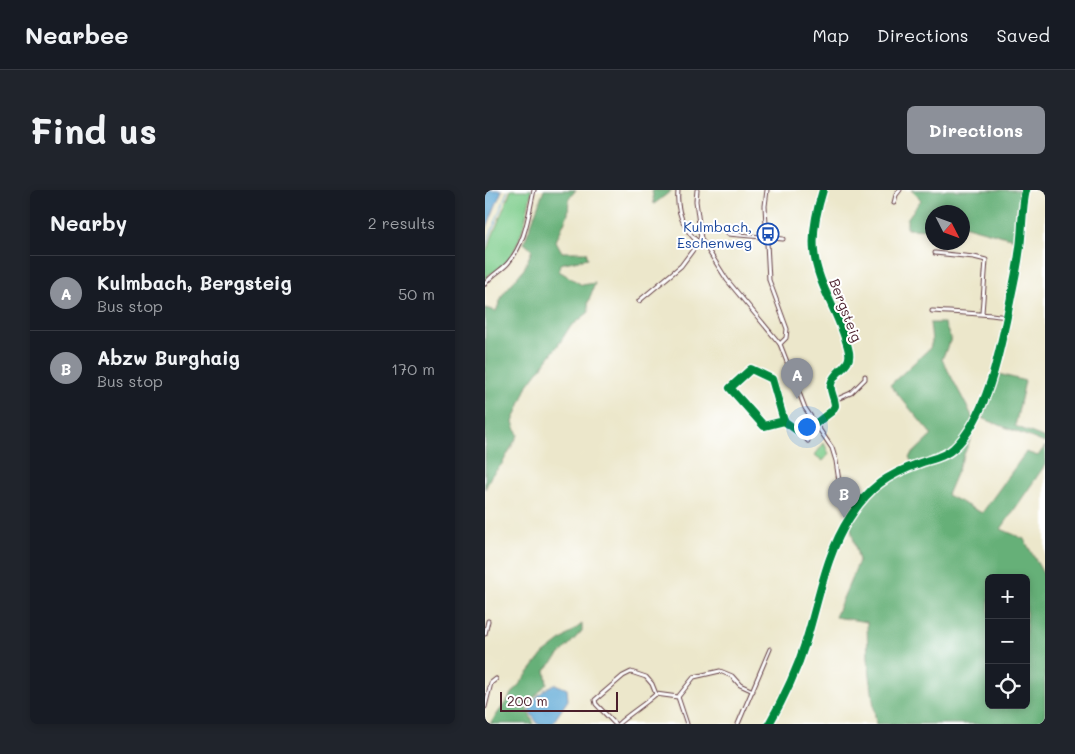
<!DOCTYPE html>
<meta charset="utf-8">
<style>
:root{--surface:#171b24;--page:#20242c;--text:#f1f3f6;--muted:#9ea1a6;--line:#363941;--accent:#8c9099}
body{margin:0;font-family:Mali,sans-serif;background:var(--page);color:var(--text)}
.controls{position:absolute;right:15px;bottom:15px;display:grid;overflow:hidden;border-radius:8px;box-shadow:0 2px 8px #0003}
.controls button{width:45px;height:45px;display:grid;place-items:center;padding:0;border:0;border-bottom:1px solid var(--line);background:var(--surface);color:var(--text);font:25px sans-serif}
.compass{position:absolute;left:440px;top:15px;width:45px;height:45px;border-radius:50%;background:var(--surface);box-shadow:0 2px 8px #0003;rotate:132deg}
.scale{position:absolute;left:15px;bottom:12px;width:118px;box-sizing:border-box;padding-left:5px;border:2px solid #4a1f2b;border-top:0;font-size:14px;line-height:18px;white-space:nowrap;color:#4a1f2b;-webkit-text-stroke:4px #fff;paint-order:stroke}
.you{position:absolute;left:321px;top:236px;width:18px;height:18px;margin:-12px;border:4px solid #fff;border-radius:50%;background:#1a73e8;box-shadow:0 0 0 8px #1a73e833}
.badge{display:grid;place-items:center;width:32px;height:32px;border-radius:50%;background:var(--accent);color:#fff;font-size:16px;font-weight:700}
.pin{position:absolute;translate:-50% -41px;filter:drop-shadow(0 1px 2px #0008)}
.pin::after{content:'';position:absolute;top:26px;width:18px;height:15px;background:inherit;clip-path:polygon(0 0,100% 0,50% 100%)}
.list{margin:0;padding:0;list-style:none}
h2{display:flex;justify-content:space-between;align-items:center;height:65px;margin:0;padding:0 20px;font-size:21px}
h2 small{font-size:16px;font-weight:400;color:var(--muted)}
.list li{display:grid;grid-template-columns:32px 1fr auto;gap:15px;align-items:center;box-sizing:border-box;height:75px;padding:0 20px;border-top:1px solid var(--line)}
.list b{display:block;font-size:19px;white-space:nowrap}
.list p{margin:0;font-size:16px;white-space:nowrap;color:var(--muted)}
.list em{font-size:16px;font-style:normal;color:var(--muted)}
.icon{flex:none;width:28px;height:28px;fill:none;stroke:currentColor;stroke-width:2;stroke-linecap:round;stroke-linejoin:round}
.map{position:relative;flex:none;width:560px;height:534px;overflow:hidden;border-radius:8px}
header{display:flex;align-items:center;gap:30px;box-sizing:border-box;height:70px;padding:0 25px;background:var(--surface);border-bottom:1px solid var(--line)}
header strong{font-size:24px}
nav{display:flex;gap:28px;margin-inline-start:auto;font-size:18px}
.intro{display:flex;align-items:center;justify-content:space-between;box-sizing:border-box;height:120px;padding:0 30px}
h1{margin:0;font-size:35px}
.button{padding:12px 22px;border-radius:8px;background:var(--accent);color:#fff;font-size:18px;font-weight:700}
main{display:flex;gap:30px;padding:0 30px}
aside{flex:1;background:var(--surface);border-radius:8px;box-shadow:0 2px 8px #0003}
.map>svg:first-child{display:block}
.green{fill:#7ecd8c;stroke:#64765c}
.forest{fill:#66b078;stroke:#586852;fill-rule:evenodd}
.water{fill:#5da8d5;stroke:#546480}
.lines{fill:none;stroke-linecap:round;stroke-linejoin:round}
.stream{stroke:#5da8d5;stroke-width:1}
.street-casing{stroke:#623d43;stroke-width:5}
.secondary-casing{stroke:#623d43;stroke-width:7}
.street{stroke:#fff;stroke-width:3}
.secondary{stroke:#fff;stroke-width:5}
.cycleway-casing{stroke:#fff;stroke-width:11}
.cycleway{stroke:#00873e;stroke-width:8}
.labels{text-anchor:middle;dominant-baseline:central;stroke-width:4;stroke-linejoin:round;paint-order:stroke}
.transit-label{font-size:14px;fill:#164399;stroke:#fff;text-anchor:end}
.street-label{font-size:14px;fill:#4a1f2b;stroke:#fff}
</style>
<header>
<strong>Nearbee</strong>
<nav><a>Map</a><a>Directions</a><a>Saved</a></nav>
</header>
<div class="intro"><h1>Find us</h1><a class="button">Directions</a></div>
<main>
<aside>
<h2>Nearby<small>2 results</small></h2>
<ul class="list">
<li><span class="badge">A</span><div><b>Kulmbach, Bergsteig</b><p>Bus stop</p></div><em>50 m</em></li>
<li><span class="badge">B</span><div><b>Abzw Burghaig</b><p>Bus stop</p></div><em>170 m</em></li>
</ul>
</aside>
<div class="map">
<svg width="560" height="534" viewBox="0 0 560 534">
<rect width="100%" height="100%" fill="#fff"/>
<filter id="ink" filterUnits="userSpaceOnUse"><feTurbulence type="fractalNoise" baseFrequency=".02" numOctaves="2"/><feDisplacementMap in="SourceGraphic" scale="10" xChannelSelector="R" yChannelSelector="G"/><feConvolveMatrix kernelMatrix="1 2 1 2 8 2 1 2 1" color-interpolation-filters="sRGB"/></filter>
<filter id="wash" filterUnits="userSpaceOnUse"><feTurbulence type="fractalNoise" baseFrequency=".0096" numOctaves="4" result="noise"/><feDisplacementMap in="SourceGraphic" scale="20" xChannelSelector="R" yChannelSelector="G"/><feGaussianBlur stdDeviation="1.12" result="paint"/><feColorMatrix in="noise" values="0 0 0 0 0 0 0 0 0 0 0 0 0 0 0 0 0 1.4 0 .05"/><feComposite in="paint" operator="in"/></filter>
<g filter="url(#wash)">
<rect width="100%" height="100%" fill="#ece7cb"/>
<g class="green">
<path d="M 26,0 L 47,0 C 40,29 35,73 3,85 L 0,92 L 0,64 Z"/>
<polygon points="339,253 344,264 338,271 330,265"/>
</g>
<g class="forest">
<polygon points="59,0 91,0 84,8 83,24 71,51 77,62 101,62 103,68 75,74 74,81 97,95 110,93 103,113 104,122 84,138 74,154 43,195 28,232 33,245 17,274 6,286 0,299 0,118 11,121 18,104 39,79 47,60 39,53"/>
<polygon points="167,0 186,0 186,1 169,14"/>
<polygon points="426,0 538,0 532,20 529,49 478,35 478,22 448,22 447,40 422,39 422,29 436,10"/>
<path d="M 445,133 L 459,133 L 466,149 L 457,169 L 487,226 L 486,248 L 462,305 L 497,323 L 541,262 L 553,266 L 560,256 L 560,275 L 516,339 L 539,349 L 560,387 L 560,534 L 391,534 L 383,469 L 382,432 L 350,427 L 374,371 L 365,335 L 380,309 L 397,293 L 430,278 L 424,267 L 447,245 L 405,195 L 445,158 L 447,151 ZM 504,388 L 541,388 L 541,515 L 504,515 Z"/>
<polygon points="514,184 540,191 530,236 560,248 560,253 497,228"/>
<polygon points="97,434 97,441 60,480 62,493 41,517 49,534 5,534 26,505 58,464"/>
</g>
<g class="water">
<polygon points="0,0 17,0 0,42"/>
<path d="M 70,494 L 82,499 L 83,510 L 67,534 L 53,534 L 44,521 C 47,510 60,497 70,494 Z"/>
</g>
<g class="lines">
<polyline class="stream" points="0,58 23,0"/>
</g>
</g>
<g filter="url(#ink)">
<g class="lines">
<g class="street-casing">
<g id="street">
<path d="M 193,0 C 191,20 198,39 213,52"/>
<polyline points="212,0 211,11 216,49 242,90 295,154 320,218 347,258 351,271 358,318 364,327"/>
<polyline points="282,0 280,16 284,90 302,139 301,148 295,154"/>
<polyline points="409,13 411,5 415,0"/>
<polyline points="243,44 298,49"/>
<polyline points="450,63 489,67 501,70 497,123"/>
<path d="M 0,94 C 6,85 16,81 23,73 C 41,52 43,26 49,0"/>
<polyline points="154,111 196,76 216,49"/>
<path d="M 447,121 C 472,123 497,123 521,127"/>
<polyline points="350,210 366,203 380,189 380,186"/>
<path d="M 299,231 L 279,236 L 245,198 L 266,179 L 287,189 L 299,231 L 317,244 L 347,221 L 350,216 C 350,208 344,201 346,194 C 349,180 367,177 364,162 C 357,127 332,96 329,61 C 327,41 332,19 338,0"/>
<polyline points="317,244 323,251"/>
<polyline points="0,444 3,431"/>
<polyline points="171,504 193,507"/>
<polyline points="193,507 209,487 235,481 247,486 255,495 268,501"/>
<polyline points="193,507 202,534"/>
<polyline points="0,517 6,493 11,489"/>
<polyline points="130,534 111,514 110,510 138,486 146,482 161,487 167,494 171,504"/>
<path d="M 133,534 C 145,523 159,515 171,504"/>
<polyline points="253,534 285,459"/>
</g>
</g>
<g class="secondary-casing">
<path id="secondary" d="M 284,534 C 299,508 312,480 321,451 C 334,410 341,363 365,327 C 384,297 402,285 435,273 C 446,269 460,267 469,258 C 503,227 516,155 525,112 C 528,96 532,80 534,64 C 538,42 536,21 541,0"/>
</g>
<use href="#street" class="street"/>
<use href="#secondary" class="secondary"/>
<g class="cycleway-casing">
<g id="cycleway">
<path d="M 299,231 L 279,236 L 245,198 L 266,179 L 287,189 L 299,231 L 317,244 L 347,221 L 350,216 C 350,208 344,201 346,194 C 349,180 367,177 364,162 C 357,127 332,96 329,61 C 327,41 332,19 338,0"/>
<path d="M 284,534 C 299,508 312,480 321,451 C 334,410 341,363 365,327 C 384,297 402,285 435,273 C 446,269 460,267 469,258 C 503,227 516,155 525,112 C 528,96 532,80 534,64 C 538,42 536,21 541,0"/>
</g>
</g>
<use href="#cycleway" class="cycleway"/>
</g>
</g>
<defs>
<g id="bus-ring" transform="scale(1.125)"><circle r="9.5" fill="#fff" stroke="#1a4fb4" stroke-width="1.5"/><path d="M-5-6H5V4H4V6H2V4H-2V6H-4V4H-5ZM-3.5-4V0h7V-4ZM-3.5 1.2v1.5H-2V1.2ZM2 1.2v1.5H3.5V1.2Z" fill="#1a4fb4"/></g>
</defs>
<g fill-rule="evenodd">
<use href="#bus-ring" x="283" y="44"/>
</g>
<g class="labels">
<g class="transit-label">
<text x="267" y="36">Kulmbach,<tspan x="267" dy="16">Eschenweg</tspan></text>
</g>
<g class="street-label">
<text transform="translate(361 120) rotate(69)">Bergsteig</text>
</g>
</g>
</svg>
<div class="controls">
<button>+</button>
<button>−</button>
<button><svg class="icon" aria-label="locate" viewBox="0 0 24 24"><circle cx="12" cy="12" r="6"/><path d="M12 2v4M12 18v4M2 12h4M18 12h4"/></svg></button>
</div>
<svg class="compass" viewBox="-18 -18 36 36"><path d="M0-13l5 13h-10z" fill="#e53935"/><path d="M0 13l5-13h-10z" fill="#9ea1a6"/></svg>
<div class="scale">200 m</div>
<div class="you"></div>
<div class="pin badge" style="left:312px;top:209px">A</div>
<div class="pin badge" style="left:359px;top:328px">B</div>
</div>
</main>
